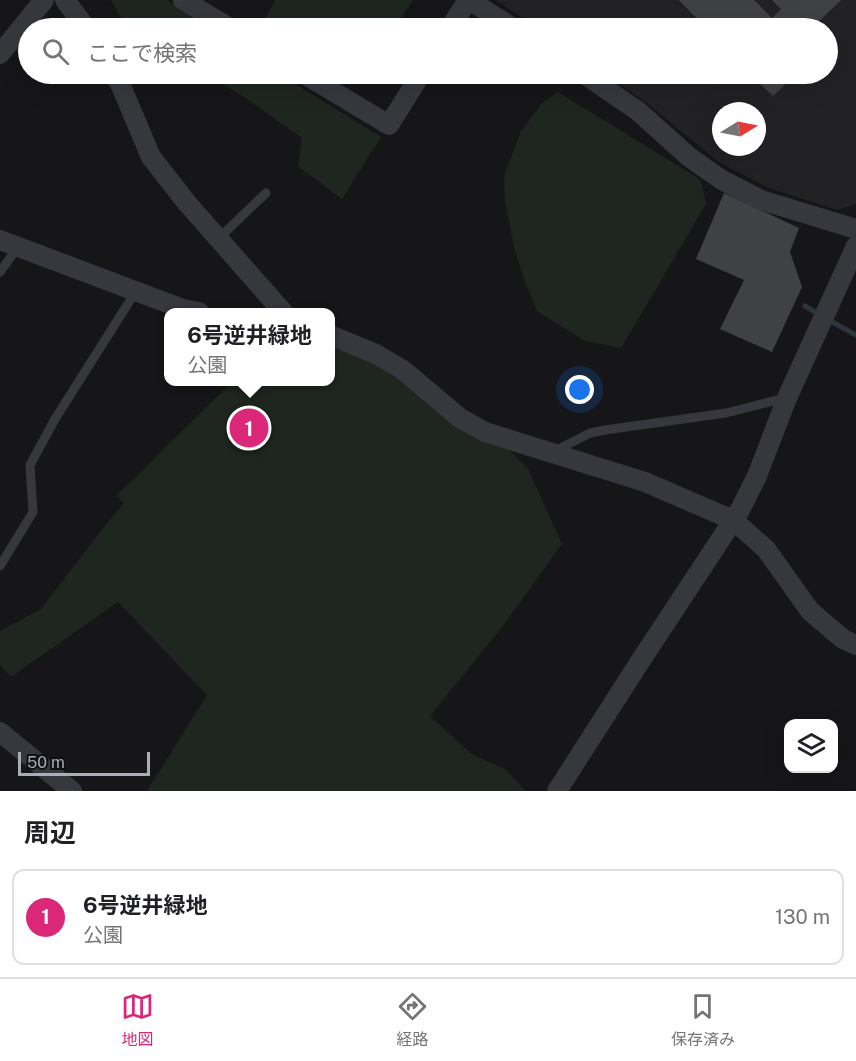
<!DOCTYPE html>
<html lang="ja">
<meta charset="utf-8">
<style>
:root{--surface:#fff;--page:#f6f6f6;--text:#202124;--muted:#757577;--line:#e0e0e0;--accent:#db2777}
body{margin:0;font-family:"Public Sans","Noto Sans JP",sans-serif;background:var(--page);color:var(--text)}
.controls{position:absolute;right:18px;bottom:18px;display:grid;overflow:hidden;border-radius:12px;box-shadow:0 6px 24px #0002}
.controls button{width:54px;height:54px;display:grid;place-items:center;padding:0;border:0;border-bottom:2px solid var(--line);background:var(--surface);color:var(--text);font:30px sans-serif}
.compass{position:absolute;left:712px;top:102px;width:54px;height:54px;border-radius:50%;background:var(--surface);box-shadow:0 6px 24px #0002;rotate:80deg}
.scale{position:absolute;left:18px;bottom:15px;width:132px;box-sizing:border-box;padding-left:6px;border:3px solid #a8adb8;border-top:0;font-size:16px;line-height:21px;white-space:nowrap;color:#a8adb8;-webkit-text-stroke:4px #111113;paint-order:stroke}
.you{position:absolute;left:580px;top:390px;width:21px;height:21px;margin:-15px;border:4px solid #fff;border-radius:50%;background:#1a73e8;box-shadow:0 0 0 9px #1a73e833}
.badge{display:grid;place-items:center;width:39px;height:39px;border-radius:50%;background:var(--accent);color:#fff;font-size:20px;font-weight:700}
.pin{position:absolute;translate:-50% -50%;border:3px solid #fff;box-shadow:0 2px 6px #0006}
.popup{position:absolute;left:164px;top:308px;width:171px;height:78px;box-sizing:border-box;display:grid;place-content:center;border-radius:12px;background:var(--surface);filter:drop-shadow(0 2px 4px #0005);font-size:20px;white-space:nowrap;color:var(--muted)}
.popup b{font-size:22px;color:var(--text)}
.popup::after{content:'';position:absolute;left:50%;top:100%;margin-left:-12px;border:12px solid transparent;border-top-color:var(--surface)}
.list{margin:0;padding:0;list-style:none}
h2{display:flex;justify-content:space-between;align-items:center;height:78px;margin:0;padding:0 24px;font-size:26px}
h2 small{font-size:20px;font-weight:400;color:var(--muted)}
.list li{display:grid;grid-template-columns:39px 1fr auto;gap:18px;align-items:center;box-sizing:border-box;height:96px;margin:0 12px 12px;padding:0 12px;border:2px solid var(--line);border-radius:12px}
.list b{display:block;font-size:22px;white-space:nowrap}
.list p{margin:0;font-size:20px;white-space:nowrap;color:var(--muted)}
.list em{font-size:20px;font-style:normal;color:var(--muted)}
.icon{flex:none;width:33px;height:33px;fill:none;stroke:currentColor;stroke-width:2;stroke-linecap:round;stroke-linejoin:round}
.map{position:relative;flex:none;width:856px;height:791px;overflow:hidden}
.search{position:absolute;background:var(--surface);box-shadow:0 6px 24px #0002;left:18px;right:18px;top:18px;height:66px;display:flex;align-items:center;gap:15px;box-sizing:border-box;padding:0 21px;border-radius:33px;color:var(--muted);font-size:22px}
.sheet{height:186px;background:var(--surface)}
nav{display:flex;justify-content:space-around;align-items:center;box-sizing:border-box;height:84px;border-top:2px solid var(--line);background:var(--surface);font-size:16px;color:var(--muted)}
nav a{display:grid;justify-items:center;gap:3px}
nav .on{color:var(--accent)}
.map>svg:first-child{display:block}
.built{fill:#222225;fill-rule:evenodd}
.green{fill:#1e261f}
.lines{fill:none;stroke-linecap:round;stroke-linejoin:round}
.stream{stroke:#2c353c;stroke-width:5}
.building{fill:#404145}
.lane{stroke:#37383d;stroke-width:9}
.street{stroke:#37383d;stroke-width:20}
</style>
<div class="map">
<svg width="856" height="791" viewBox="0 0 856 791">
<rect width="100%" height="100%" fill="#161618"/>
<path class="built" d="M 496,0 L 856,0 L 856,204 L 837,210 L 769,188 L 719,162 L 643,100 L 604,74 L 828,74 L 828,28 L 537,28 ZM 721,111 L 757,111 L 757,147 L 721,147 Z"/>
<g class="green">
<polygon points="111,0 167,0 209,28 127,28"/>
<polygon points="276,0 413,0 395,28 267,28 261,25"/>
<polygon points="206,74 279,74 381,137 342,199 298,166 302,138 247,99"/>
<polygon points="558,92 698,178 702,185 706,204 621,348 585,341 538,312 525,282 514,247 505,201 504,176 521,131 541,104"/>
<polygon points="330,341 398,375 505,445 528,469 562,544 502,627 430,716 472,754 505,769 526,791 147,791 207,695 118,602 11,677 0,665 0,631 41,609 107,523 124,503 116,496 232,382 330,382"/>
</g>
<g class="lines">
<g class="stream">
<polyline points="805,306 819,314"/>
<polyline points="827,319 856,335"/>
</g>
</g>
<g class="building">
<polygon points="679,0 754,0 772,18 781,9 772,0 841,0 812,28 706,28"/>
<polygon points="750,74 796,74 773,96"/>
<polygon points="724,193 799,228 790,252 802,287 772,352 720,329 744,280 696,259"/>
</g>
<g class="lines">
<g class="lane">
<polyline points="218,239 266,193"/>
<polyline points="0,272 18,247"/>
<polyline points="555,451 590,433 605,430 726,413 785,398"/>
<polyline points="0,566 33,512 30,465 55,419 136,291"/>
</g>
<g class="street">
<polyline points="65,0 86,28"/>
<polyline points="183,0 230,28"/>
<polyline points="469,0 513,28"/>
<polyline points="450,28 468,0"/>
<polyline points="0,54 44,0"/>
<polyline points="114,74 121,86 151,157 187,203 283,312"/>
<polyline points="304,74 389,125 421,74"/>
<polyline points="584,74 638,111 689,157 722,180 761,200 856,229"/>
<polyline points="0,240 183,309 199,312"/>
<polyline points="330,335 376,354 403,370 460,418 485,432 645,482 733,520 766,549 810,611 843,639 856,645"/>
<polyline points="0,732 72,791"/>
<polyline points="557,791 641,660 740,510 757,476 787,398 856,246"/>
</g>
</g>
</svg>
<div class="controls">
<button><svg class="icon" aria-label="layers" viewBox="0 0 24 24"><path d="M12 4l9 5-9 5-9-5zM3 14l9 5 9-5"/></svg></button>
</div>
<svg class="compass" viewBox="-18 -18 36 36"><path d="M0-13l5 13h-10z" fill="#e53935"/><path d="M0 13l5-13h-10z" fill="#757577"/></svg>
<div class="scale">50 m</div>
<div class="you"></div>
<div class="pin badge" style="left:249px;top:428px">1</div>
<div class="popup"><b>6号逆井緑地</b>公園</div>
<div class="search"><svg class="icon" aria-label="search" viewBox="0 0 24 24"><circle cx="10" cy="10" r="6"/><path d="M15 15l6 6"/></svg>ここで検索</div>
</div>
<section class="sheet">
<h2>周辺<small></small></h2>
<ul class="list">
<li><span class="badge">1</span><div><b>6号逆井緑地</b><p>公園</p></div><em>130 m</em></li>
</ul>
</section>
<nav>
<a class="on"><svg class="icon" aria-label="map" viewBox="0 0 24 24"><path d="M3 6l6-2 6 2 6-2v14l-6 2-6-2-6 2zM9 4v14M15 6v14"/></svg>地図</a>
<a><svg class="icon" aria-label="directions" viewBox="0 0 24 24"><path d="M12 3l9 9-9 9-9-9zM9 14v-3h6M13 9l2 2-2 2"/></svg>経路</a>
<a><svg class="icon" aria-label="saved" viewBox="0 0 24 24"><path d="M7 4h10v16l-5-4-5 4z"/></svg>保存済み</a>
</nav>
